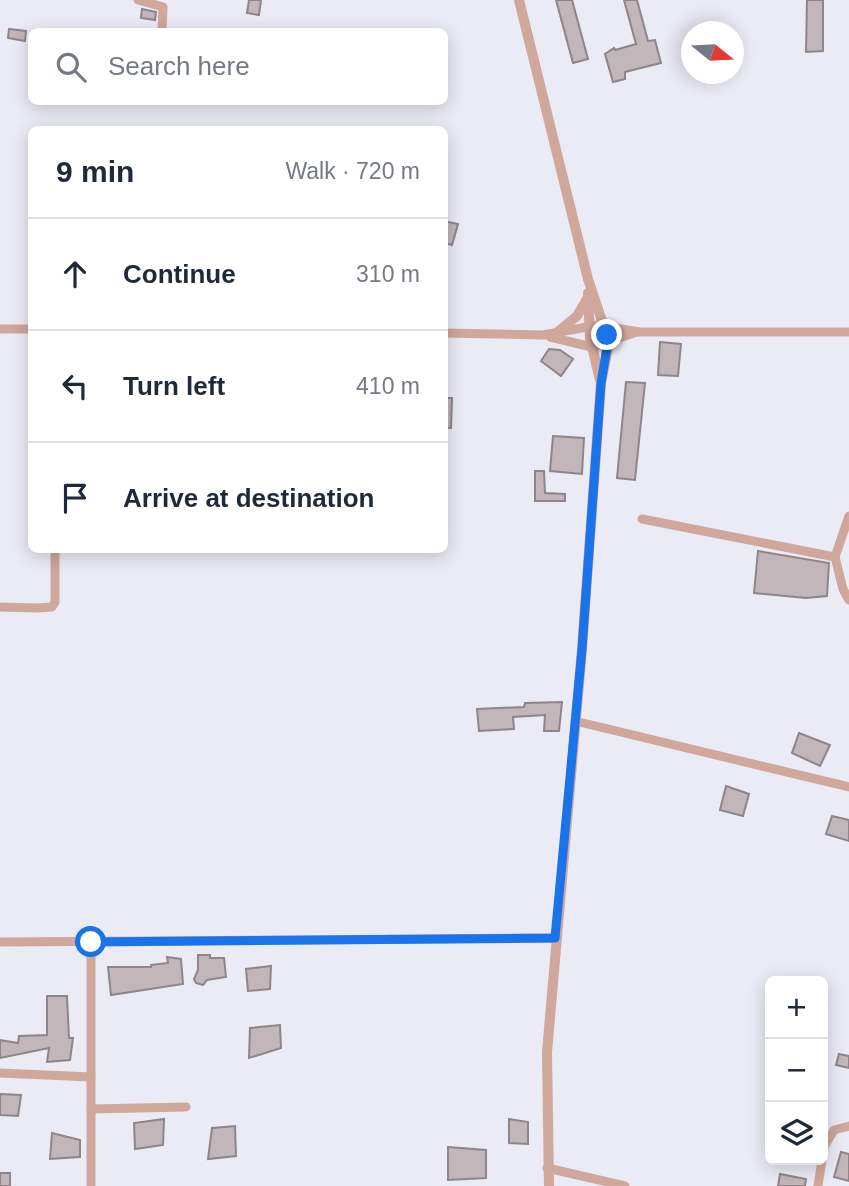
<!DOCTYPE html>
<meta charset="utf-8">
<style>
:root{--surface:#fff;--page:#f6f6f7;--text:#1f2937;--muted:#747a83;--line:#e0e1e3}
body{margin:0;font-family:Helvetica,sans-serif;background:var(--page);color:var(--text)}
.controls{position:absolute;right:21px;bottom:21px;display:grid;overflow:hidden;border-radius:10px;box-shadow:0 4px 18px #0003}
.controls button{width:63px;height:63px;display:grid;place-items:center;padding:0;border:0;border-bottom:2px solid var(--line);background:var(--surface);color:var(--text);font:35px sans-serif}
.compass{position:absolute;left:681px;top:21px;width:63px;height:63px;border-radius:50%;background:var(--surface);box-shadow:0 4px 18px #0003;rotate:108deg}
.stop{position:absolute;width:21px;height:21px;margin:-16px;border:5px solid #1a73e8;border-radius:50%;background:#fff}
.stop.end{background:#1a73e8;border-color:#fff;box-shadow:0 2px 7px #0008}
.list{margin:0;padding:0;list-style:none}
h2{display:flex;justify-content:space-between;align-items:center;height:91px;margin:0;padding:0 28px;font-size:30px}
h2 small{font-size:23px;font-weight:400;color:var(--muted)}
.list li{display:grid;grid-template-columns:46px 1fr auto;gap:21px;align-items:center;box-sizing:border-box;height:112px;padding:0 28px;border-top:2px solid var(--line)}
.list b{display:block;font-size:26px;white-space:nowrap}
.list em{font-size:23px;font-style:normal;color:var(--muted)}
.icon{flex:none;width:38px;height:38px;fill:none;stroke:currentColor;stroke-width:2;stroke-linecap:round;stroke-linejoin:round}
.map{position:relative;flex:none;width:849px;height:1186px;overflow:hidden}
.search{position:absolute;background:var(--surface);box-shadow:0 4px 18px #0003;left:28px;top:28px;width:420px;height:77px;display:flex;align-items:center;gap:18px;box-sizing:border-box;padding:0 24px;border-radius:10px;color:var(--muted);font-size:26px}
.panel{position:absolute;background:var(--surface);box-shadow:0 4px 18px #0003;left:28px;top:126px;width:420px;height:427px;border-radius:10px}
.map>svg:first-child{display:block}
.building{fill:#c1b6ba;stroke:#8f8588;stroke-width:2}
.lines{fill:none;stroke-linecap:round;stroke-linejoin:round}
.minor{stroke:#cfa79b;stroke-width:9}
.tertiary{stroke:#cfa79b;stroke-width:10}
.route{stroke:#1a73e8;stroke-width:9}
</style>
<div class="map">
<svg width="849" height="1186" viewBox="0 0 849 1186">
<rect width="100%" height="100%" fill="#eaebf5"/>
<g class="building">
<polygon points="249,0 261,0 259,15 247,13"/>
<polygon points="556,0 572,0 588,59 573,63"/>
<polygon points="624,0 637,0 648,41 655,40 661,63 625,72 625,79 613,82 605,54 614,48 615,50 636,44"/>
<polygon points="807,0 823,0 823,51 806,52"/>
<polygon points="142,9 156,12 155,20 141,18"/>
<polygon points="9,29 26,31 25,41 8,38"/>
<polygon points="444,221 458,224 452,245 444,243"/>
<polygon points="660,342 681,344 678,376 658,375"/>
<polygon points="549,349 560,350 573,359 561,376 541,361"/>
<polygon points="626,382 645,383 635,480 617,478"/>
<polygon points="444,398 452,398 451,428 444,428"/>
<polygon points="553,436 584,438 582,474 550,471"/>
<polygon points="535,471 544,471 545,493 565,494 565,501 535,501"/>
<polygon points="758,551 829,563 827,596 806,598 754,593"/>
<polygon points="562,702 559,731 544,731 545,715 513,717 514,729 479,731 477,709 524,707 525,703"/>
<polygon points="799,733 830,745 820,766 792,753"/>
<polygon points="726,786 749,794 743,816 720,810"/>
<polygon points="832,816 849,820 849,841 826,834"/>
<polygon points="198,955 210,955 210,958 224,958 226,977 207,980 203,985 196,983 194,979 198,970"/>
<polygon points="167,957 181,959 183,984 111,995 108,967 151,967 151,965 168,963"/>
<polygon points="271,966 270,989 248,991 246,969"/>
<polygon points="47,996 67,996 69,1038 73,1038 70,1060 47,1062 49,1048 0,1058 0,1040 18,1043 19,1036 47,1035"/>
<polygon points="280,1025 281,1048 249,1058 250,1028"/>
<polygon points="839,1054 849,1056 849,1068 836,1065"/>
<polygon points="0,1094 21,1095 18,1116 0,1115"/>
<polygon points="164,1119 163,1145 135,1149 134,1123"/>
<polygon points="509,1119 528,1122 528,1144 509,1143"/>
<polygon points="235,1126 236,1156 208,1159 212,1128"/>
<polygon points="52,1133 80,1140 80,1157 50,1159"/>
<polygon points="448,1147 486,1150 486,1178 448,1180"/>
<polygon points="841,1152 849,1154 849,1181 834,1177"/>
<rect x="0" y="1173" width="10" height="13"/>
<polygon points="780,1174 806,1179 805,1186 778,1186"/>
</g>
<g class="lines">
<g class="minor">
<polyline points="138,0 163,7 162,32"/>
<polyline points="0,329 32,329"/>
<polyline points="444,333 543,335 598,325 639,332 849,332"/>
<polyline points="550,337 592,347 637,332"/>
<polyline points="642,519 835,557 849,516"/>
<polyline points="835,557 843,589 849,600"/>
<polyline points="0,607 38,608 52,607 55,602 55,550"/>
<polyline points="575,721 849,787"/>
<polyline points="0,942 555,938"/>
<polyline points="0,1073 91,1077"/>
<polyline points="91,1109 186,1107"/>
<polyline points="823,1156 824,1147 834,1130 849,1126"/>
<polyline points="547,1168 625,1186"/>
<polyline points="91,1186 91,941"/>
<polyline points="818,1186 822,1160"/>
</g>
<g class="tertiary">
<polyline points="519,0 588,279 609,342 601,383 582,649 547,1052 549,1186"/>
<polyline points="588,293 590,338 600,380"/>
<polyline points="555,334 577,316 587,299"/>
</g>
</g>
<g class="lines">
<polyline class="route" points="91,942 555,938 582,649 601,383 608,342 607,335"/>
</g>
</svg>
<div class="controls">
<button>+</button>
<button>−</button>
<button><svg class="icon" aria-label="layers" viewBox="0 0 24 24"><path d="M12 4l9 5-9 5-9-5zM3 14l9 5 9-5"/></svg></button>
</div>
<svg class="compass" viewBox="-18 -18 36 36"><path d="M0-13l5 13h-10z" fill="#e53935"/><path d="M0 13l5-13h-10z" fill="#747a83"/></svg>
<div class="stop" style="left:91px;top:942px"></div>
<div class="stop end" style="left:607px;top:335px"></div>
<div class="search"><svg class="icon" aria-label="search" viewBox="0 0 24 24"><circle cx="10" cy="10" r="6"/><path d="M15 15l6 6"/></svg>Search here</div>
<section class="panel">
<h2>9 min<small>Walk · 720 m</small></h2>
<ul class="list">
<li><svg class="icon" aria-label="ahead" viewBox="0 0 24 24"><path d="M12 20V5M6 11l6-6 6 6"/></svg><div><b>Continue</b></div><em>310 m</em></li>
<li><svg class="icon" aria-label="left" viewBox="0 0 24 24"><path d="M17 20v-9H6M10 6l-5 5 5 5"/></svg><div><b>Turn left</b></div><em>410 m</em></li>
<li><svg class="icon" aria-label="arrive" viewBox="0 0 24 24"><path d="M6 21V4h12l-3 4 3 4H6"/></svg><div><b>Arrive at destination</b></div></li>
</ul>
</section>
</div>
